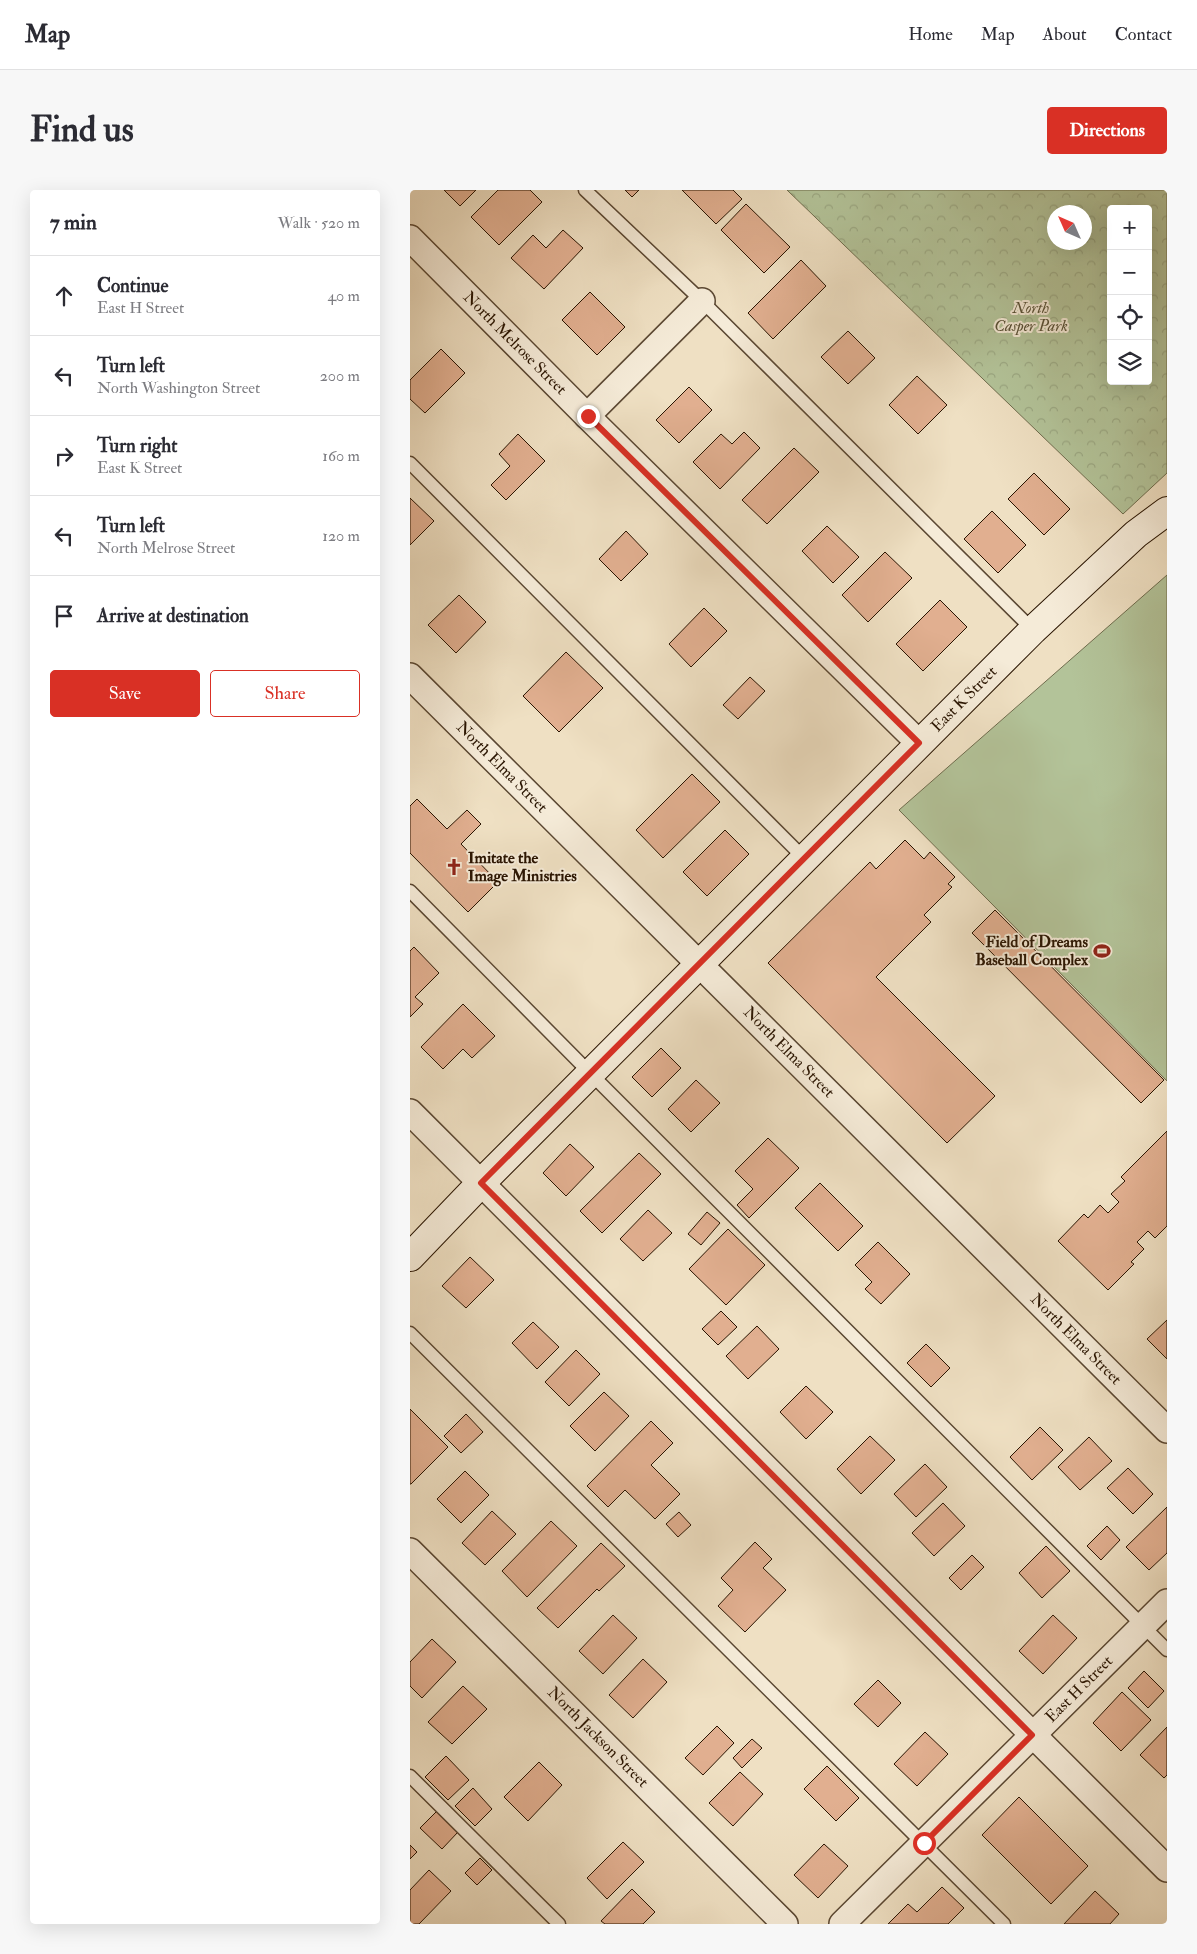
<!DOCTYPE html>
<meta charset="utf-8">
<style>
:root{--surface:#fff;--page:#f7f7f7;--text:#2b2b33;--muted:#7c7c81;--line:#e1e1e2;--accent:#d93025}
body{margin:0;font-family:"IM FELL Double Pica",serif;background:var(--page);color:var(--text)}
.controls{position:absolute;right:15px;top:15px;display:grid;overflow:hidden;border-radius:5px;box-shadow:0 5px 20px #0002}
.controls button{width:45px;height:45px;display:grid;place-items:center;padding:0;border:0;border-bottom:1px solid var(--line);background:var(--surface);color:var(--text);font:25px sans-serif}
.compass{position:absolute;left:637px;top:15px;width:45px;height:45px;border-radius:50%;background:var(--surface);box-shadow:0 5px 20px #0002;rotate:315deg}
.stop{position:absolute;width:15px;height:15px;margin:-11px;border:4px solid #d93025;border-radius:50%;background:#fff}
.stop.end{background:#d93025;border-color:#fff;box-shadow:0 1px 5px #0008}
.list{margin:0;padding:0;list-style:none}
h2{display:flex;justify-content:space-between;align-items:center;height:65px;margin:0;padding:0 20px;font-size:21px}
h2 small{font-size:16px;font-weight:400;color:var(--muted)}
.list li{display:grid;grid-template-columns:32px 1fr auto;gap:15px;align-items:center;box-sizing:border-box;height:80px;padding:0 20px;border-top:1px solid var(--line)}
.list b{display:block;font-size:19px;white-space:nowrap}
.list p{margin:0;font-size:16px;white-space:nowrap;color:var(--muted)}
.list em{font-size:16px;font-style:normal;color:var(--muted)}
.actions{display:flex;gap:10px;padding:15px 20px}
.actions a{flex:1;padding:11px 0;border:1px solid var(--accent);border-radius:5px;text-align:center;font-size:18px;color:var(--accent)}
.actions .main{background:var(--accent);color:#fff}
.icon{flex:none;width:28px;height:28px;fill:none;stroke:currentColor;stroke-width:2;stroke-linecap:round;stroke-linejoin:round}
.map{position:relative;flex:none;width:757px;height:1734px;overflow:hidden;border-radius:5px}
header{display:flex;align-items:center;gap:30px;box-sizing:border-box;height:70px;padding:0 25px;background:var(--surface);border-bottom:1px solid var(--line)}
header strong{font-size:24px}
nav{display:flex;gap:28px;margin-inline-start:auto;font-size:18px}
.intro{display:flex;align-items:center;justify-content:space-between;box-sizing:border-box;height:120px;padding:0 30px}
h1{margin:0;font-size:35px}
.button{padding:12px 22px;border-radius:5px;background:var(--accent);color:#fff;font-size:18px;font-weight:700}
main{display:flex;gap:30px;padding:0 30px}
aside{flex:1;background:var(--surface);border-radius:5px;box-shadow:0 5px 20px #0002}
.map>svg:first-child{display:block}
.green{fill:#b3c399;stroke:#6e6c4d}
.forest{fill:url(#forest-crowns);stroke:#6e6c4d;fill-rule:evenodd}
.building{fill:#e1af90;stroke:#291401}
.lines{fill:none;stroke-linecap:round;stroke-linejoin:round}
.lane-casing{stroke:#5a4732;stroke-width:15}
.street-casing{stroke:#5a4732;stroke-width:28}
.secondary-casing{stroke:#291401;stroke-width:30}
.lane{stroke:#f5ebd8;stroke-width:12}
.street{stroke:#f5ebd8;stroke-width:25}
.secondary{stroke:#f5ebd8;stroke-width:28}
.route{stroke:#d93025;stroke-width:6}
.labels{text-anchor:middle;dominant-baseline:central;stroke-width:4;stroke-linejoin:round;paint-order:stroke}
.park-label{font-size:16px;font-style:italic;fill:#595136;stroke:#f5ebd8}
.street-label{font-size:16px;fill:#291401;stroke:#f5ebd8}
.poi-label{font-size:16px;font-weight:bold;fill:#291401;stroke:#f5ebd8;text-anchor:start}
</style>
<header>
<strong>Map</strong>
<nav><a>Home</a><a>Map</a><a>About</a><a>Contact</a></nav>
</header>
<div class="intro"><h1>Find us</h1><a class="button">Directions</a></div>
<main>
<aside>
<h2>7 min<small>Walk · 520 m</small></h2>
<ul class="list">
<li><svg class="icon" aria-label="ahead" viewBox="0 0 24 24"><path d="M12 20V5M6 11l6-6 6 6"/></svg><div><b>Continue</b><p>East H Street</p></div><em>40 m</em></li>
<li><svg class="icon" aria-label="left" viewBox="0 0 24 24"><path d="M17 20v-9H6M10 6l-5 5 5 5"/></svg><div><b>Turn left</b><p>North Washington Street</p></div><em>200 m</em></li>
<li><svg class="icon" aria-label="right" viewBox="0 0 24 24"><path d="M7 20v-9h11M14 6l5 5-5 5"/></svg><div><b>Turn right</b><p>East K Street</p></div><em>160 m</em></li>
<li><svg class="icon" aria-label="left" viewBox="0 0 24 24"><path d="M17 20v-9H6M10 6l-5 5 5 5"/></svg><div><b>Turn left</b><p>North Melrose Street</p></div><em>120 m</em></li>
<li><svg class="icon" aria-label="arrive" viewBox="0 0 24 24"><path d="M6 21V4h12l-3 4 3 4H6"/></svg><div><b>Arrive at destination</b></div></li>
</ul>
<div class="actions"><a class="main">Save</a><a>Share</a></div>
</aside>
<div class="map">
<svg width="757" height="1734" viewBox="0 0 757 1734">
<defs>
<pattern id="forest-crowns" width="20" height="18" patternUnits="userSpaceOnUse" patternTransform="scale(1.25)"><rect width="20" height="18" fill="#b3c399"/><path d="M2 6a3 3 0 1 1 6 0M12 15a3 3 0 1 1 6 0" fill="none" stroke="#9aa782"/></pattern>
</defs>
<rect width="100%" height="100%" fill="#efe0c3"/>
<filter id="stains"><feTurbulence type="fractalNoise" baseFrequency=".004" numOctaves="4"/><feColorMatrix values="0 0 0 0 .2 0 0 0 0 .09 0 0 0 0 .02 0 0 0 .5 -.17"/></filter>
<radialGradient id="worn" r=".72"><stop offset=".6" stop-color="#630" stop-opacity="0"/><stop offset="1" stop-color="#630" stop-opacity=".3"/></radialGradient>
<polygon class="green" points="757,385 757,891 489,620"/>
<path class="forest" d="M 377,0 L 757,0 L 757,283 L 713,324 ZM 701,19 L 738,19 L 738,191 L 701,191 ZM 644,22 L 674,22 L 674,52 L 644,52 Z"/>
<g class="building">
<polygon points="34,0 66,0 50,16"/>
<polygon points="88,0 120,0 132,12 89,55 61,27"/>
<polygon points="215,0 229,0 222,7"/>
<polygon points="272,0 323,0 332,9 306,34"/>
<polygon points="336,14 380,57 354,83 311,40"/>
<polygon points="153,40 173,58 134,99 101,68 123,45 136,58"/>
<polygon points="391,70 416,96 363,149 338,123"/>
<polygon points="180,102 215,137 187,165 152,130"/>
<polygon points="438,141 465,168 438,194 411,167"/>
<polygon points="31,159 55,183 15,223 0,209 0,190"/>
<polygon points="507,186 537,215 508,244 479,215"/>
<polygon points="279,197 302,220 269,253 246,230"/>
<polygon points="334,242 350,258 310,299 283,272 311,244 322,254"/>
<polygon points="108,244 135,271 96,310 81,295 100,276 89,264"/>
<polygon points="384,258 409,282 357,334 332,310"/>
<polygon points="624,283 660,319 634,345 598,309"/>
<polygon points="0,308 24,331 0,355"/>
<polygon points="582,321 616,355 588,383 554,349"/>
<polygon points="417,336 449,367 423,393 392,361"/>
<polygon points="216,341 238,364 211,391 189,369"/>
<polygon points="475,362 502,388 458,432 432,405"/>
<polygon points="49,405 76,432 46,463 18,435"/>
<polygon points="530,410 557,437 513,481 486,454"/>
<polygon points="294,418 317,441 281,477 259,454"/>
<polygon points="156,462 193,498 149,542 113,506"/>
<polygon points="340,487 355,501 328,529 313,515"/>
<polygon points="282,584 310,612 253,668 226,640"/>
<polygon points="7,609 37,639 57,620 71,634 51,654 88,692 58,722 0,663 0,616"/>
<polygon points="315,640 339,664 297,706 273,682"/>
<polygon points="495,650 514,669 520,662 545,687 538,694 542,697 514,725 521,732 466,787 585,906 537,953 358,773 460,672 466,679"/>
<polygon points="585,720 754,890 731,913 562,743"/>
<polygon points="4,757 29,783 5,807 13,814 0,827 0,761"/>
<polygon points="53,814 85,846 62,868 53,859 33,879 11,857"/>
<polygon points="251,858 271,878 242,907 222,887"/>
<polygon points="286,890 310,913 281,942 258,919"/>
<polygon points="757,941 757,1036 745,1048 738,1041 727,1052 734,1059 721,1072 724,1074 698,1100 648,1051 674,1024 678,1028 690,1015 698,1023 709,1012 701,1004 715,991 711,987"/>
<polygon points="358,948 389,978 339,1028 327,1015 343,999 325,981"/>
<polygon points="160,954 184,977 156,1006 133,983"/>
<polygon points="229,963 251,984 192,1043 170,1021"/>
<polygon points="410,993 453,1036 428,1061 385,1018"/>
<polygon points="238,1020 262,1043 233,1071 210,1049"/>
<polygon points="297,1022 310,1033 291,1055 278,1044"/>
<polygon points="318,1039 355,1075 316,1115 279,1079"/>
<polygon points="468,1052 500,1084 471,1114 455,1099 462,1092 445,1075"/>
<polygon points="60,1067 84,1090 56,1118 32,1096"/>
<polygon points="311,1121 327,1137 308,1155 292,1139"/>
<polygon points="757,1130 757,1169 737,1149"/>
<polygon points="123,1132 149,1157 127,1179 102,1153"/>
<polygon points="347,1136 369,1159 338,1189 316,1166"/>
<polygon points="516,1154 540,1178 521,1197 497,1173"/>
<polygon points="166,1160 190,1184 159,1216 135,1192"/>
<polygon points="396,1196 423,1222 396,1249 370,1222"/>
<polygon points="194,1202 219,1226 185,1261 160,1236"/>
<polygon points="0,1219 38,1257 1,1294 0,1294"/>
<polygon points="56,1224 73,1242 51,1263 34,1246"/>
<polygon points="241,1231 263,1253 241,1275 270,1304 245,1329 215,1300 198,1317 177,1296"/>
<polygon points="630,1237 653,1260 622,1290 600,1267"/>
<polygon points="460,1246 485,1270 451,1304 427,1279"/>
<polygon points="679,1247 702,1271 670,1300 648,1277"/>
<polygon points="515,1274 537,1297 506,1327 484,1304"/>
<polygon points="718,1278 743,1304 723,1324 697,1298"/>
<polygon points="55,1281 79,1305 51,1333 27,1309"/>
<polygon points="533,1313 555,1336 524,1366 502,1343"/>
<polygon points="757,1317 757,1363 739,1380 716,1357"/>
<polygon points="82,1321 106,1344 75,1375 52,1353"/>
<polygon points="269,1322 281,1335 268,1347 256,1334"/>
<polygon points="141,1331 167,1356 117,1407 92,1381"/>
<polygon points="697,1336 710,1350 691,1370 677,1356"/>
<polygon points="345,1352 362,1369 353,1378 376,1400 335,1442 308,1416 323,1400 311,1388"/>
<polygon points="191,1353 215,1376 189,1401 187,1399 148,1438 127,1418"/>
<polygon points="636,1356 660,1381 632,1408 609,1383"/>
<polygon points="562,1365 574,1377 551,1400 539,1388"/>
<polygon points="203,1425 227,1448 193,1484 169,1461"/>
<polygon points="643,1425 667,1448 633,1484 609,1461"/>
<polygon points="22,1449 46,1472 12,1508 0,1496 0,1472"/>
<polygon points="233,1469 257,1492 223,1528 199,1505"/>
<polygon points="734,1481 754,1501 738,1518 718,1498"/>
<polygon points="468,1490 491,1513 468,1537 444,1514"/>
<polygon points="53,1496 77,1519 42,1554 18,1532"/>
<polygon points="712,1502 741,1530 711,1561 683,1533"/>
<polygon points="307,1536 324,1553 293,1585 275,1568"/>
<polygon points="757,1537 757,1585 754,1588 730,1565"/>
<polygon points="515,1542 538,1564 507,1596 484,1574"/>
<polygon points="342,1549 352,1558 332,1578 323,1568"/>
<polygon points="36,1566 59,1590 38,1610 15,1587"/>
<polygon points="129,1572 152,1595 118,1631 94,1607"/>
<polygon points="417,1576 449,1608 426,1631 394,1599"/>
<polygon points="330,1582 353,1604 323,1636 299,1613"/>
<polygon points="63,1598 82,1619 65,1636 45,1616"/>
<polygon points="609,1607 678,1676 641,1714 572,1645"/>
<polygon points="27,1621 48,1642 32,1659 10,1638"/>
<polygon points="213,1652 234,1672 197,1709 177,1688"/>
<polygon points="414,1654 438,1676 408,1708 384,1685"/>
<polygon points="0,1655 7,1662 0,1669"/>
<polygon points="70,1668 82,1680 67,1695 55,1683"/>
<polygon points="19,1680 41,1701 9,1734 0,1734 0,1700"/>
<polygon points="532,1697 554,1718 538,1734 478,1734 498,1714 507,1722"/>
<polygon points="222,1699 245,1722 233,1734 195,1734 191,1731"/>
<polygon points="685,1701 709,1724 700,1734 654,1734"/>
</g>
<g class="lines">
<g class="lane-casing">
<g id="lane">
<polyline points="175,0 292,111 623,440"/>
<polyline points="0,273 394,668"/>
<polyline points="0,701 180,883 757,1460"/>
<polyline points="0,1143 594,1734"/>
<polyline points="0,1586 149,1734"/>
</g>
</g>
<g class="street-casing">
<g id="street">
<polyline points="0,48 177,226 509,553"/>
<polyline points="177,226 292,111"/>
<polyline points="0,486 757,1240"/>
<polyline points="0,922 757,1679"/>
<polyline points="0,1361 375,1734"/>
<polyline points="432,1734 757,1412"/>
</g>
</g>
<g class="secondary-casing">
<polyline id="secondary" points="0,1067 71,993 623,440 726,344 757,321"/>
</g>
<use href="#lane" class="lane"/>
<use href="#street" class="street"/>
<use href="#secondary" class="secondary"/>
</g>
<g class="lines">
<polyline class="route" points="178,226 509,553 71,993 622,1545 514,1653"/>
</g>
<defs>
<g id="church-bare" transform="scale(1.35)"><path d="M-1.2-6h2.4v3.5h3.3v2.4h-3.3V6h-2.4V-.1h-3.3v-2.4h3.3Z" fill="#8f2418" stroke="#f5ebd8" stroke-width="2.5" paint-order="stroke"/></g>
<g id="stadium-bare" transform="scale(1.35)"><path d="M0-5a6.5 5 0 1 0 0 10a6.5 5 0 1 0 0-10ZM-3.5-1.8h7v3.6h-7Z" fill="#8f2418" stroke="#f5ebd8" stroke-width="2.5" paint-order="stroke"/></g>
</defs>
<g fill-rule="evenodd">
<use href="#church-bare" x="44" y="677"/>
<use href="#stadium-bare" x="692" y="761"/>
</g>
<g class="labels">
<g class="park-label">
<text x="621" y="118">North<tspan x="621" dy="18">Casper Park</tspan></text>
</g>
<g class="street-label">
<text transform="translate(105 153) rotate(45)">North Melrose Street</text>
<text transform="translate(554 509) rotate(-45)">East K Street</text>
<text transform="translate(92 577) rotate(45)">North Elma Street</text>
<text transform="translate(379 862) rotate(45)">North Elma Street</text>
<text transform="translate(666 1149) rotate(45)">North Elma Street</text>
<text transform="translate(669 1499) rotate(-45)">East H Street</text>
<text transform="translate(188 1547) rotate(45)">North Jackson Street</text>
</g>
<g class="poi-label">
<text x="58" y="668">Imitate the<tspan x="58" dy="18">Image Ministries</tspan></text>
<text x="678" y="752" text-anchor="end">Field of Dreams<tspan x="678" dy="18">Baseball Complex</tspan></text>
</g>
</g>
<rect width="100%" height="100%" filter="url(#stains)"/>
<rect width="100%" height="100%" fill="url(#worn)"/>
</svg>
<div class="controls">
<button>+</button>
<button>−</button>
<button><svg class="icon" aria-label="locate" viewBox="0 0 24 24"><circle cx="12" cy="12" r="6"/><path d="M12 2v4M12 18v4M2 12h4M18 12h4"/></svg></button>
<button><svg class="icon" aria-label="layers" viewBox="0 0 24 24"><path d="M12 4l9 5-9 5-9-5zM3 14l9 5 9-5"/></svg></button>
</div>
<svg class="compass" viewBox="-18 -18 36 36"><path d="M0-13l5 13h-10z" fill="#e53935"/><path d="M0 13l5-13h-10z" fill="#7c7c81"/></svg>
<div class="stop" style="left:514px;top:1653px"></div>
<div class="stop end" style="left:178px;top:226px"></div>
</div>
</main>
